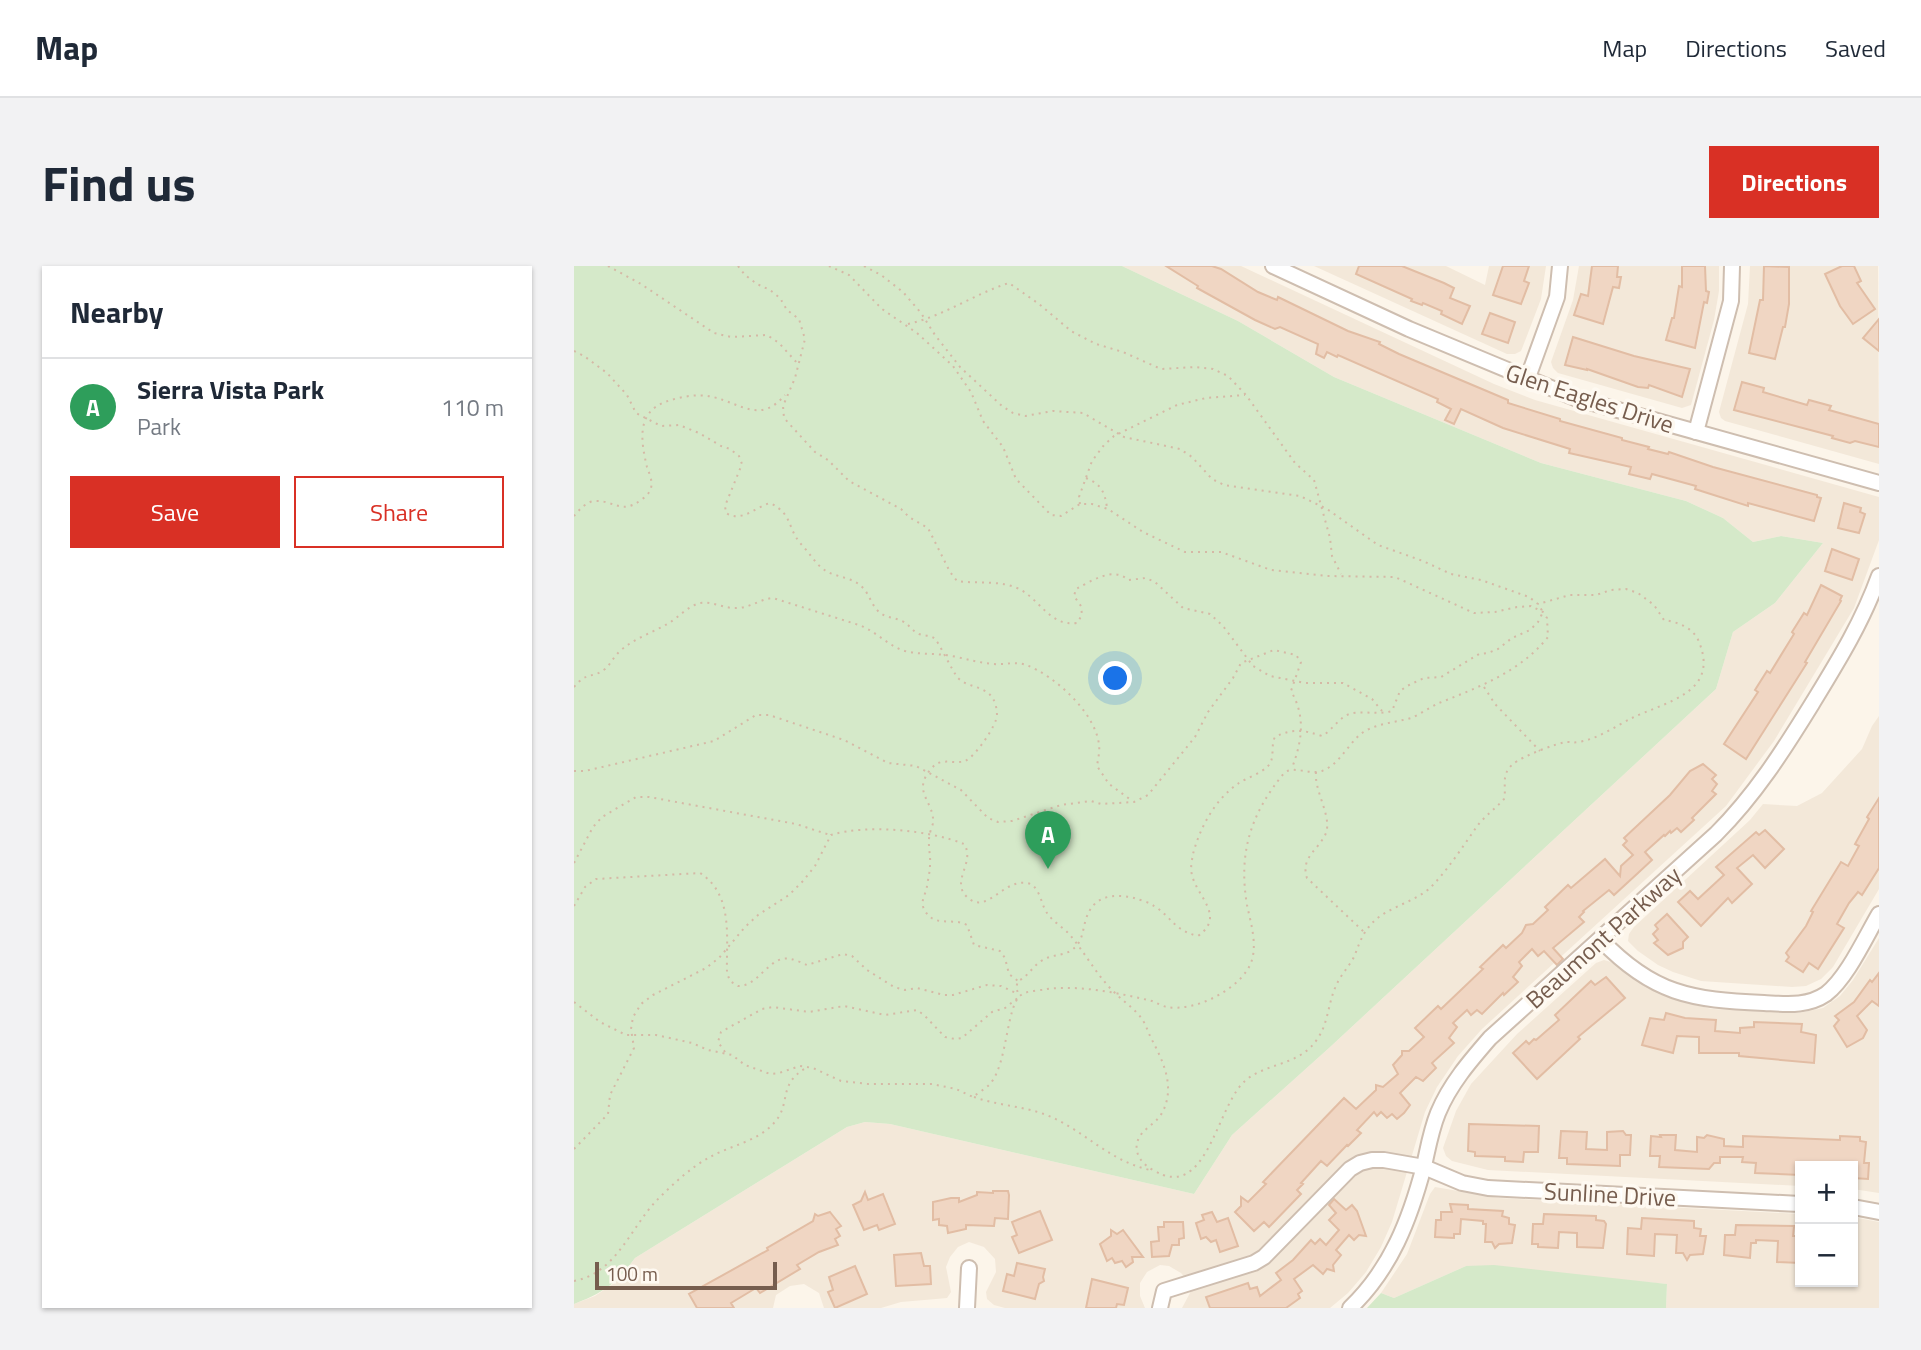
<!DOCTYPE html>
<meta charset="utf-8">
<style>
:root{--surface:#fff;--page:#f2f2f3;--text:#1f2937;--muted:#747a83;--line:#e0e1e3;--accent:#d93025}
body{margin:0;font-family:"Titillium Web",sans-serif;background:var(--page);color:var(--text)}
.controls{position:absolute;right:21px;bottom:21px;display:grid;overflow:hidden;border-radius:0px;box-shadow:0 2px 5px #0004}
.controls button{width:63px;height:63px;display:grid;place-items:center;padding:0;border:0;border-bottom:2px solid var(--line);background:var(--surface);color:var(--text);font:35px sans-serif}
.scale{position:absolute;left:21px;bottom:18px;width:182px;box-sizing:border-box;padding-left:7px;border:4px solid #765d4e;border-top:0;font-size:19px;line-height:24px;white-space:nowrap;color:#765d4e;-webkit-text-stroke:5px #fef9f1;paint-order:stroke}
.you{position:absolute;left:542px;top:413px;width:24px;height:24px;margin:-18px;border:5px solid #fff;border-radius:50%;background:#1a73e8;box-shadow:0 0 0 10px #1a73e833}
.badge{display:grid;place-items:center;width:46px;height:46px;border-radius:50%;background:var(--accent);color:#fff;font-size:23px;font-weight:700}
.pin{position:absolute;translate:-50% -58px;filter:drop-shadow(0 2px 4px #0008)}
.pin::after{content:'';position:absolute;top:37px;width:24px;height:21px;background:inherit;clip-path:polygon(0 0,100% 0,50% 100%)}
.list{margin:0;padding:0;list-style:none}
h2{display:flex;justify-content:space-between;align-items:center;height:91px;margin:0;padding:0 28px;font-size:30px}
h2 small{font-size:23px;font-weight:400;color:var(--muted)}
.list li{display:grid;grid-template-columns:46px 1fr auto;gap:21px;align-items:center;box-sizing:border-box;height:98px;padding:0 28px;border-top:2px solid var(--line)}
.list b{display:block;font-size:26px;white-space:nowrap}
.list p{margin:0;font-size:23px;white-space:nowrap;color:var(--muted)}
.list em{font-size:23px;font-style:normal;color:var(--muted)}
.actions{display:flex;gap:14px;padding:21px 28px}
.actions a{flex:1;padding:16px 0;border:2px solid var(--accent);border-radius:0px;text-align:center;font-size:24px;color:var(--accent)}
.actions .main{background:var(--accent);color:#fff}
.map{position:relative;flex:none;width:1305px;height:1042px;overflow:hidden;border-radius:0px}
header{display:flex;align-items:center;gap:42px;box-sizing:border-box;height:98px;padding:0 35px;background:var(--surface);border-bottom:2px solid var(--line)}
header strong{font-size:33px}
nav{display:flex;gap:38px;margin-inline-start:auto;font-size:24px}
.intro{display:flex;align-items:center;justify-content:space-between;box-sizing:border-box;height:168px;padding:0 42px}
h1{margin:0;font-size:49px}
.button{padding:18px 32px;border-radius:0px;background:var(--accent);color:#fff;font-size:24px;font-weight:700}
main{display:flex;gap:42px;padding:0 42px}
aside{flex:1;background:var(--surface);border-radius:0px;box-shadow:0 2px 5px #0004}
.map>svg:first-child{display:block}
.residential{fill:#f3e8d9}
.green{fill:#d5e9c9}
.building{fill:#f0d6c3;stroke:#e2bda4;stroke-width:2}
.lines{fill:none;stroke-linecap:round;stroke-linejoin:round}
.minor-casing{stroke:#cebeb0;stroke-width:18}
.path{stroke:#d5b9a6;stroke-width:2;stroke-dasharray:2 5;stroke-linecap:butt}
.minor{stroke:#fff;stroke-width:14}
.labels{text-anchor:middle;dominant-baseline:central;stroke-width:7;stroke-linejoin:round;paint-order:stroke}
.street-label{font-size:24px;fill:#765d4e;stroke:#fef9f1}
</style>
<header>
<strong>Map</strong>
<nav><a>Map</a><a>Directions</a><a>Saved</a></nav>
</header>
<div class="intro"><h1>Find us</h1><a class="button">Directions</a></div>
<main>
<aside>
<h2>Nearby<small></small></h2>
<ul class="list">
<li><span class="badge" style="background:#2e9e5b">A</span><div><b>Sierra Vista Park</b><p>Park</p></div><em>110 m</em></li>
</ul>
<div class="actions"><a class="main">Save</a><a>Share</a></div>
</aside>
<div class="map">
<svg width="1305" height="1042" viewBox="0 0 1305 1042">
<rect width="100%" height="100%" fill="#fcf5ea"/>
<g class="residential">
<polygon points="548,0 667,0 920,118 961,134 1305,231 1305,274 1280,342 1200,475 1152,540 908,763 884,790 863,821 851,846 818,956 807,981 792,1006 774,1027 756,1042 608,1042 616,1027 614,1015 607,1007 595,1000 586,999 573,1006 566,1017 566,1030 571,1042 431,1042 420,1039 413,1033 412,1026 422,1006 421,993 410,981 395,976 384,981 376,991 372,1001 377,1026 373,1032 362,1033 327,1036 307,1042 250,1042 245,1027 230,1018 216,1020 202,1029 199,1042 0,1042 0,1038 21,1030 46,1013 61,992 273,861 291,856 316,858 620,928 658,869 755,782 1142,423 1159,366 1201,337 1249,277 1207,270 1179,276 1149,252 1112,235 967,197 760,111 664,55"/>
<polygon points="740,0 872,0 911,19 915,0 972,0 967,33 949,80 947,85 941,88 933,88"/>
<polygon points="1005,0 1145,0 1145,25 1140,54 1117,139 1108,142 984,107 979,102 977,96 999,34"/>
<polygon points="1176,0 1304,0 1305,198 1151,155 1147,152 1145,146 1174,38"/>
<polygon points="1305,450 1305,623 1259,701 1247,713 1232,720 1218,721 1127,715 1099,706 1084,699 1064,685 1054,675 1055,668 1060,661 1176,554 1189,538 1223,540 1248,527 1288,483 1298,460"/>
<polygon points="1305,672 1305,927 1279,923 1279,900 1226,900 1226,920 914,904 878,895 872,890 869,882 882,845 897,818 943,768 1022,697 1030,694 1037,696 1069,719 1085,728 1113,737 1138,743 1225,747 1249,742 1266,730 1279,714"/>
<polygon points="861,921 925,932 1226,948 1226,1016 1279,1016 1279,951 1305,956 1305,1042 1092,1042 1093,1018 892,1000 820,1032 807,1027 833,988 856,928"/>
</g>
<g class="green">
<path d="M 0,0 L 548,0 L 664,55 L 760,111 L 967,197 L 1112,235 L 1149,252 L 1179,276 L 1207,270 L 1249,277 L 1201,337 L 1159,366 L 1142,423 L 755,782 L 658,869 L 620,928 L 316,858 L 291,856 L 273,861 L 61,992 C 43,1017 29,1027 0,1038 Z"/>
<polygon points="920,999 1093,1018 1092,1042 793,1042 807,1027 820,1032 892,1000"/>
</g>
<g class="building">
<polygon points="592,0 638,0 647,3 684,26 703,34 704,31 774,65 806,76 805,78 825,88 934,134 934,137 986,153 986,155 1048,172 1048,174 1075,181 1074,183 1094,188 1095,186 1139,201 1243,229 1243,231 1247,232 1240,255 1174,237 1174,240 1121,223 1122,220 1078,208 1076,213 1055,208 1057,201 995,187 996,183 929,162 887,143 880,158 871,154 877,143 863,136 864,133 764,89 763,91 753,86 750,92 742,88 744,78 706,61 701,63 681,54 623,22 624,20"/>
<polygon points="785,0 828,0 870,17 880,22 876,32 896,40 888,58 867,48 868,45 849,37 848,39 837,35 838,33 782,8"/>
<polygon points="929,0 955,0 950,15 955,17 947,38 919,29"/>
<polygon points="1018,0 1044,0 1043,11 1047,11 1045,22 1039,21 1029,58 1000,49 1007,28 1014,30"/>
<polygon points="1108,0 1131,0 1132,25 1135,26 1133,37 1130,36 1121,82 1092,74 1098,52 1100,52 1105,20 1108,21"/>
<polygon points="1190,0 1215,1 1215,38 1211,61 1209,61 1201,93 1175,87 1186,34 1189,34"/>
<polygon points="1268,0 1280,0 1287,15 1283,17 1301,43 1279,58 1266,40 1251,8"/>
<polygon points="916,47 941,56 934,77 908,68"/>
<polygon points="1305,53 1305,85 1289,72"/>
<polygon points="999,71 1060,90 1116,103 1108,131 1075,119 1074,122 1064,121 1013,103 1013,104 991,99"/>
<polygon points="1168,116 1190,122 1189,126 1233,139 1235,134 1257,140 1255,144 1305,158 1305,181 1281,175 1276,177 1258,172 1259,170 1160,144"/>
<polygon points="1270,237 1287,242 1286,246 1291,248 1285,267 1264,262"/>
<polygon points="1258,283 1285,293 1278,314 1251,305"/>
<polygon points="1247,319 1268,330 1266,334 1267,335 1231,396 1233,397 1172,493 1150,478 1184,426 1181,424 1193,405 1196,407 1220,368 1218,366 1230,347 1233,349"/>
<polygon points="1129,498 1142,509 1138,513 1143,518 1138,525 1142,528 1118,552 1120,554 1107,566 1103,562 1097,567 1096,565 1091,570 1090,569 1071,586 1078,594 1064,607 1040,629 1035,624 1009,645 1010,646 1005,651 1010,656 979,682 989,693 983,699 970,685 964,690 958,683 945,696 948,700 939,711 944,716 930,729 929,727 908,748 903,744 897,749 893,744 879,757 883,761 875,772 880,777 858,797 862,802 849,815 842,811 826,827 836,839 830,847 823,853 818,848 813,852 807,846 803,850 800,846 783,864 787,867 774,880 773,879 753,900 747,895 727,917 729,918 723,924 727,928 695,961 690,956 680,965 661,946 667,940 667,931 674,936 692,918 689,916 770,832 782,843 802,824 802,819 809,821 824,808 819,799 828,789 828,785 835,785 850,771 841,762 864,740 867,743 909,703 906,701 929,679 932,682 948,667 952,659 959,658 974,644 971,641 994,619 997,622 1031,593 1046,610 1047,600 1059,589 1049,579 1053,575 1050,572 1096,529 1116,505"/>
<polygon points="1305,532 1305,602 1288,629 1284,626 1275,637 1263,658 1270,662 1244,703 1235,697 1229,706 1212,695 1215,691 1212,687 1232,660 1239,646 1237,645 1267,596 1274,600 1285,580 1281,578 1295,553 1293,551"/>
<polygon points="1191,564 1210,583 1191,602 1179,589 1163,602 1178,618 1158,637 1154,632 1127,660 1104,636 1116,625 1124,633 1150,609 1142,601 1182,566 1185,569"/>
<polygon points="1093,648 1114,671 1109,676 1109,682 1094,689 1080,677 1084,674 1079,668 1084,663 1081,659"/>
<polygon points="1305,707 1305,740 1298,735 1283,750 1293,764 1289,772 1273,781 1260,760 1265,754 1261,750 1280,736 1296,714 1298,716"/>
<polygon points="1032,711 1051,732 1004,771 1006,773 963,813 939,787 952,775 955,778 960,773 962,774 985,754 981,749 1017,715 1021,719"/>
<polygon points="1092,747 1111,752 1142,754 1141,765 1166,767 1166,762 1180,761 1180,756 1228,758 1227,766 1242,769 1240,797 1165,790 1165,787 1125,787 1125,771 1103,770 1099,787 1068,779 1076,752 1090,754"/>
<polygon points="895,858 965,860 964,886 950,886 949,896 931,895 931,891 901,890 901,886 894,885"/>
<polygon points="987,865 1013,866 1012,883 1033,884 1033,866 1049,865 1052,869 1057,869 1056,889 1046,889 1046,900 993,898 993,892 985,892"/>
<polygon points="1086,869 1102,869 1101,884 1123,886 1123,871 1130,872 1133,869 1150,873 1150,880 1169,881 1169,870 1266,874 1266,870 1286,871 1286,875 1292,876 1290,897 1295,897 1294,913 1279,912 1279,900 1226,900 1226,909 1181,907 1182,897 1168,896 1169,891 1146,891 1146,897 1140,897 1135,903 1085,901 1086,890 1076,890 1077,870 1087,871"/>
<polygon points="419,925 434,925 435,929 434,953 421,952 420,960 392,959 392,963 374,967 373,960 365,959 365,953 359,954 359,936 377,932 385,932 385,936 403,929 403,926 419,927"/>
<polygon points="291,926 294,934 309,928 321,958 305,964 303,959 290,964 279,939 287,935"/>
<polygon points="760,933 772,944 778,939 783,945 792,970 785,969 780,974 775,969 762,984 767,989 759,999 760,1005 753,1003 749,1008 739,999 720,1013 728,1025 724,1028 726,1032 712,1042 636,1042 632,1031 674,1017 676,1023 683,1021 686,1030 707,1014 702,1007 719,994 737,974 741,978 746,973 752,979 765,964 755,954 762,947 755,939"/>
<polygon points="876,938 894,939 894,943 929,945 928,950 935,952 935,958 941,959 938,977 925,978 921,982 918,976 911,976 912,958 909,958 909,955 887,953 886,968 880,968 880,972 861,971 862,954 867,954 867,946 878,946"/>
<polygon points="466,945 478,974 445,987 438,971 443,969 438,956"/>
<polygon points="256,946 267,960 262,963 266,970 261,973 264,979 245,986 223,999 226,1003 186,1027 182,1022 157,1037 160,1042 123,1042 115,1028 194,984 193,982 239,955 241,948 244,950"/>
<polygon points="638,946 643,956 654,952 664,980 646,986 642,974 637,976 632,971 627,973 622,957 630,954 628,949"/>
<polygon points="970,948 1022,950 1022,954 1030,955 1032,958 1029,982 1003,981 1003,967 985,966 984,982 964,981 964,978 958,978 959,958 969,958"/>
<polygon points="1068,952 1120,955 1120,962 1127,963 1126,970 1132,970 1129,988 1116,989 1113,994 1109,987 1102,987 1103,969 1081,968 1080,990 1053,988 1054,962 1067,963"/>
<polygon points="590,956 609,956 610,972 605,973 605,979 598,979 595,990 578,991 577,976 585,975 584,961 590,961"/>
<polygon points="1162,959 1220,960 1219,970 1226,970 1226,997 1203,996 1204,975 1182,974 1182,977 1177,977 1176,992 1150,989 1151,969 1161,969"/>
<polygon points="537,964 543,968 549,964 569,991 558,991 559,996 552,1001 548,995 541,997 538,992 533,995 526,978 537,970"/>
<polygon points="347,987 350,1000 356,1000 357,1018 322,1020 320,989"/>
<polygon points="443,997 471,1003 469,1011 470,1015 465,1018 461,1033 429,1025 433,1008 440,1010"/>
<polygon points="281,1000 293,1028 261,1042 254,1026 259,1024 255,1011"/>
<polygon points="518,1013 554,1022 550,1039 543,1038 542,1042 512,1042"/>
</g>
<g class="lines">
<g class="minor-casing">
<g id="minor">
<polyline points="699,0 835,63 1001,132 1305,217"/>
<polyline points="953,114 983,31 986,0"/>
<polyline points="1122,166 1157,35 1158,0"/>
<path d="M 1027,674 C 1079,728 1117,734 1190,737 C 1211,738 1233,741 1252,728 C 1273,712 1291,672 1305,648"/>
<polyline points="1279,941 1305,946"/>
<polyline points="393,1042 395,1002"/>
<polyline points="586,1042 590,1025 680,997 690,991 776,903 786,897 798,894 810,894 850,901 888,917 914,922 1226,938"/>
<path d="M 776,1042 C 817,1003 836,953 850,900 C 854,882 857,864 864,847 C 876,818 896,795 916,772 L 1142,568 C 1181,529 1209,485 1238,438 C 1263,397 1288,357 1305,310"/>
</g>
</g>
<g class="path">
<polyline points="34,0 67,18 140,67 157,71 193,69 205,77 224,98"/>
<path d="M 164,0 L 171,9 L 183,18 L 196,24 L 206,32 L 213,44 L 225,53 L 231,73 L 221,112 L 209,140 L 210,152 L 241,186 L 254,194 L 275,215 L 327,243 L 335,251 L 354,262 L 376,306 L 383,315 C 403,318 424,314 443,322 C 466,332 475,361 503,357 L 508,349 L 507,340 L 500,330 L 502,323 C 517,315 540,300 554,314 L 572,312 L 581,316 L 609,342 L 636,348 L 649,360 L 679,400 L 696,410 L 731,417 L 769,417 L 798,433 L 808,445"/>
<path d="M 290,0 L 307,9 L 329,26 L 347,47 L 361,69 L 386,101 L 428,140 L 439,147 L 451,150 L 479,145 L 509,147 L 550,171 L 606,183 L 618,191 L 638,213 L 650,219 L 726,230 L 753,243 L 804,279 L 849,295 L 877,308 L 907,314 L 955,331 L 964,338 L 969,346 L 964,356 L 956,364 L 938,372 L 924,383 L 914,387 L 905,388 L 867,411 L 850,412 L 833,420 L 826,425 L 818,445 C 804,449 792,445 779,447 C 766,449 759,464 748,470 C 730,464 719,462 701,471 C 696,480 702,493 693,501 C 687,507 673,512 665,517 C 642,532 626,561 619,588 C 618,594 616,602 618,609 C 623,631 652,650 624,670 C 599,664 598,651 580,640 C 575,636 566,634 560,632 C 538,627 519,630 512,653 C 509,662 509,672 503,679 C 494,691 480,687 469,694 C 459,699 455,710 444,715 L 442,722 L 445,729"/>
<path d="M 334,58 C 370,50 400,28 435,17 L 465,38 L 497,65 L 522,78 L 549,86 L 587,103 L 622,101 L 639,103 L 654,110 L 672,129 L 721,197 L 740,214 L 756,272 L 758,290 L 767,308"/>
<path d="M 0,85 L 10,90 L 33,107 L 53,129 L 62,147 L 87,160 L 105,159 L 125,167 L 147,180 L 156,183 L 165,190 L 168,198 L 151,240 L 152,247 C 167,257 182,241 196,237 C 219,248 213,262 227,278 C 235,286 242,299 252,305 C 264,312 280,311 290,323 C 295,329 298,339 304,345 C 311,352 320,351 328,355 C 335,358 338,365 345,368 C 350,370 356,369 360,372 C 364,374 378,405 384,412 C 397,425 422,417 423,449 C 423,459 401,491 391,495 C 379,499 367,490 357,503 C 337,526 361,536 359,557 C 359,558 356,566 356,567 C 353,578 357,589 356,599 C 356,606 354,613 353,620 C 352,629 345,635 351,645 C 361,662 379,651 393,659 L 400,679 L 426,685 L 431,692 L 435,708 L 444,715"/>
<path d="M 512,212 C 527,218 531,226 533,242"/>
<polyline points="506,238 505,231 518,195 530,179 540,170 603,139 632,132 671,129"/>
<path d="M 0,250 C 5,244 13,235 21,235 C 40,234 47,249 67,234 C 71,231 76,227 77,222 C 79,215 75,207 73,201 C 67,176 62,147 91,136 C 105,131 124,127 139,131 C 168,138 186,158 211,129"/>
<path d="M 0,421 C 13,405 18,413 31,403 C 36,399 39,392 44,387 C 58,373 78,367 95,357 C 105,351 114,340 126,337 C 139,335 151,343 163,342 C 176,342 186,333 199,332 L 285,359 C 302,365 314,380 331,385 C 347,389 363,387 378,390 C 393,393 406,397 420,398 C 431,399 441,395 452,399 C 480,409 522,447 525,479 C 526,485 524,493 523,500 L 535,518 L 557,534"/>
<polyline points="910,421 921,438 966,485"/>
<path d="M 0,505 L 11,505 L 140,475 L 182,449 L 195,449 L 270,474 L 314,497 L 342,500 L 387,524 L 414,552 L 424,556 L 438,555 L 487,539 L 517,535 L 527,538 L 560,536 L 574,529 L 621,471 L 634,446 L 659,412 L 667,397 L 700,384 L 722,389 L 727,396 L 717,425 C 732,451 728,475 718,502"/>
<path d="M 742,506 C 740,525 758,550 752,567 C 745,584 726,591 733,612 L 790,666"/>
<polyline points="0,597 19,561 28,551 62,531 75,531 222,558 256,569"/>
<path d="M 0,640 L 11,621 L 22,613 L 126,607 C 160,629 152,672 153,707 L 156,715 L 164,720 C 185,721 195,688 217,693 C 222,694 228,697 233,699 L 269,688 L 278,690 L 293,704 L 320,721 L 331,724 L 343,722 L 370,729 L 379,729 L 413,719 L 427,720 L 442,727"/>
<path d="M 0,736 L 26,756 L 52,769 L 82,769 L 118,777 L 134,784 L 158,789 L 171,799 L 196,808 L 205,807 L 226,800 L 239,802 L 267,815 L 294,818 L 358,818 L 382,823 L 399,831 C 404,827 411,823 416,818 C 434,797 432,740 447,729 C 454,724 465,725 473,723 C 508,719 544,727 578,735 C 583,737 588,740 593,741 C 620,746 662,725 675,701 C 685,683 677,658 673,639 C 664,586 677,547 711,506 C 723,500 735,509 748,505 C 769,497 776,471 795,463 C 808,457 823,456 837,452 C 847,448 856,441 865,437 C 905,421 946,406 974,371 L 973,352 L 969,346 L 957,340 L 943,341 L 921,346 L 900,347 L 821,311 L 753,310 L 697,304 L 647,286 L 611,286 L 569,266 L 534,243 L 518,238 L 506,238 L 487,250 L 477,249 L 442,213 L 429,181 L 409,155 L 397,126 L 379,100 L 343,67 L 308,43 L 275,9 L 255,0"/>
<polyline points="151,786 144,776 147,766 188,743 199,741 235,746 270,740 311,749 343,744 350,749 371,771 381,773 388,772 418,746 431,742 445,731"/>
<path d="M 400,831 C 422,839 447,840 470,848 C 510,863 532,894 576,904"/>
<path d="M 0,883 L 34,848 L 36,829 L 60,782 L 57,763 L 59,751 L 67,738 L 79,729 L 132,702 L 145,692 L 171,661 L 184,649 L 215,629 L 229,615 L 241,600 L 257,569 C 293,558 355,564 390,578 C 402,596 376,615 393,631 C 413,650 428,613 453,617 C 466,619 467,639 473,647 C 479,656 489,661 496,669 C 512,688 523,710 541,727 C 550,736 561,743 568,753 C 572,759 574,766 577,772 C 589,795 602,821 588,847 C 582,858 568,863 564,874 C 561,880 563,889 567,894 C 572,901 582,906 589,909 C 635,925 644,837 672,814 C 694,796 726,800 744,772 C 754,757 754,739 761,722 C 765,711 774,702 780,691 C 784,681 787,671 794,662 C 808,642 838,638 856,622 C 874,604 889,580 904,559 C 912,549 922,542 930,533 C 933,521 926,509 939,498 C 947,491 982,477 993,476 C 997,476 1000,477 1004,476 C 1022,474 1042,460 1058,452 C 1091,436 1146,427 1125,376 C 1120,362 1104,356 1090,354 L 1080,339 L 1064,327 L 1052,323 L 1037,324 L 1022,329 L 996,329 L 964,338"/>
<path d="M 0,1015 C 42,1007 56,963 82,935 C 98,919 117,901 136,891 C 156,880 183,875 198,859 C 219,839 202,819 232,802"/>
</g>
<use href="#minor" class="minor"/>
</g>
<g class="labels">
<g class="street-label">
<text transform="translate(1016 132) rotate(18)">Glen Eagles Drive</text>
<text transform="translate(1029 671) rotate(-42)">Beaumont Parkway</text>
<text transform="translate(1036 928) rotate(3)">Sunline Drive</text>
</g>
</g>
</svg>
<div class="controls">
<button>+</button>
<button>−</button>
</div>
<div class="scale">100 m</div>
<div class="you"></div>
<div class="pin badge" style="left:474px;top:603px;background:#2e9e5b">A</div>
</div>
</main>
